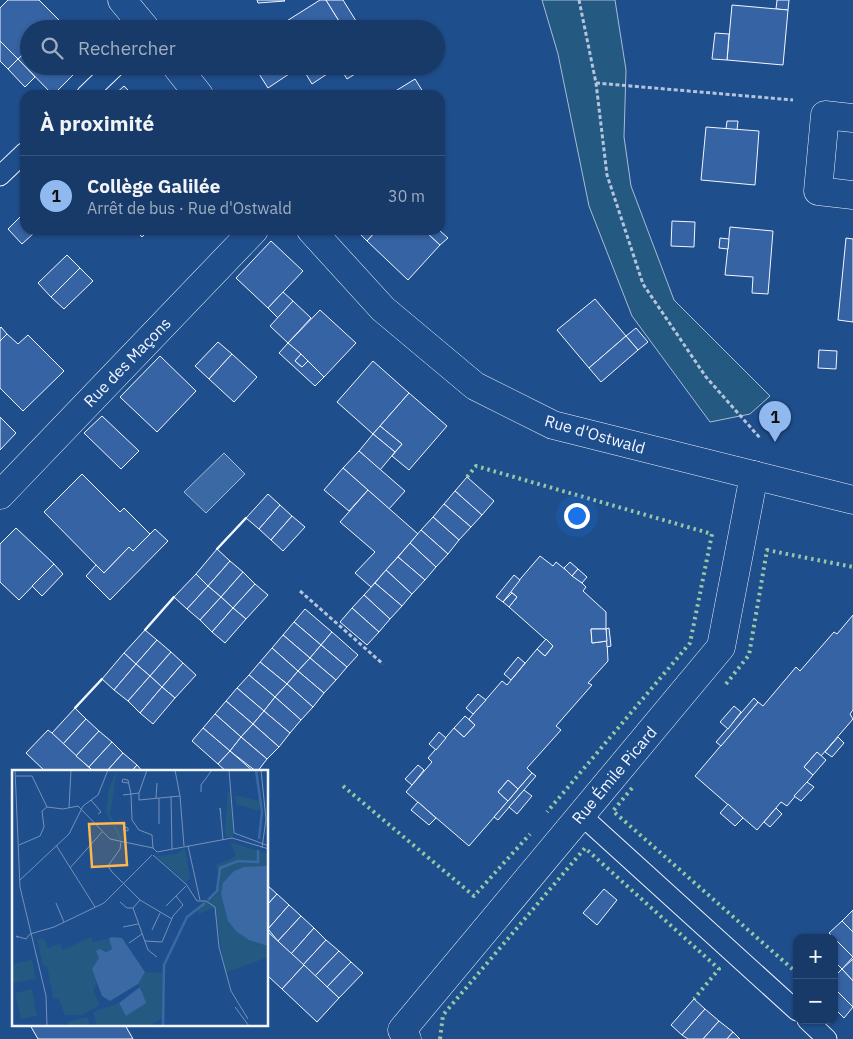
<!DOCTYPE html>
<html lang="fr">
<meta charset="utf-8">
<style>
:root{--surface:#173a69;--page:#20416f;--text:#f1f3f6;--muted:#9eadc0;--line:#36547d;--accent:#90b9f0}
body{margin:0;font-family:"IBM Plex Sans",sans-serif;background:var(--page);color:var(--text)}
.controls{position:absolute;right:15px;bottom:15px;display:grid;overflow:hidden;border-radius:10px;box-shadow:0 1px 4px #0004}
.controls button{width:45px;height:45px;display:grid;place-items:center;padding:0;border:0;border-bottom:1px solid var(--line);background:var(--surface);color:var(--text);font:25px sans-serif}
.you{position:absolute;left:576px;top:515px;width:18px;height:18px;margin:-12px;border:4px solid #fff;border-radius:50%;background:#1a73e8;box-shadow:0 0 0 8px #1a73e833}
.badge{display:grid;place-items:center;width:32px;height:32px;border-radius:50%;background:var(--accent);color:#111;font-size:16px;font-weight:700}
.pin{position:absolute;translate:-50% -41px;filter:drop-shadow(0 1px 2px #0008)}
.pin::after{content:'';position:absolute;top:26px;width:18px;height:15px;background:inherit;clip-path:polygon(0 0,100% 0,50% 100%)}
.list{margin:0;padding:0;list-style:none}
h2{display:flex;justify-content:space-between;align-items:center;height:65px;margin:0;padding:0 20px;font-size:21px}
h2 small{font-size:16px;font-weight:400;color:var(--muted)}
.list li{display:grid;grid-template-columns:32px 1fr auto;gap:15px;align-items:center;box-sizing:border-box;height:80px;padding:0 20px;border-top:1px solid var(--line)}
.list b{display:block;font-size:19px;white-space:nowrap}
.list p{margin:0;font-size:16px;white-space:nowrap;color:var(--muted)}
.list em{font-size:16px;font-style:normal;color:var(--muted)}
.icon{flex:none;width:28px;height:28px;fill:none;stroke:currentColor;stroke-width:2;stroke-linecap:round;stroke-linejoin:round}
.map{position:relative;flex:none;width:853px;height:1039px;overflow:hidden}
.search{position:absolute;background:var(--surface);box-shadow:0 1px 4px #0004;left:20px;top:20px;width:425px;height:55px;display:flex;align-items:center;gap:12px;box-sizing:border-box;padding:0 18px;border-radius:28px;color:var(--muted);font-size:19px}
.panel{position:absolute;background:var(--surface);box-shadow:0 1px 4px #0004;left:20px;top:90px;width:425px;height:145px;border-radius:15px}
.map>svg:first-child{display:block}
.green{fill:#245a82;stroke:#a8bbd7}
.water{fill:#3b69a3;stroke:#a8bbd7}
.building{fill:#3563a3;stroke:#f2f6ff}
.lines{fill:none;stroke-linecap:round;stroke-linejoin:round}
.service-casing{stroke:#f2f6ff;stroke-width:21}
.minor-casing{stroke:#f2f6ff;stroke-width:29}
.secondary-casing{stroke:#f2f6ff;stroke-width:29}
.path{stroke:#b3c4dc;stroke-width:3;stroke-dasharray:4 2.5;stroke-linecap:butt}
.service{stroke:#1f4e8c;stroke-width:19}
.minor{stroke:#1f4e8c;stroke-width:28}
.secondary{stroke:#1f4e8c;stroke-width:28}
.hedge{stroke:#97c8a6;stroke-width:4;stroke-dasharray:2.5 4;stroke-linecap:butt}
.wall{stroke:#f2f6ff;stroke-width:2.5}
.labels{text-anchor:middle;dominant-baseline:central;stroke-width:4;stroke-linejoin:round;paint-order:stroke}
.street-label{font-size:16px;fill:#f2f6ff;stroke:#1f4e8c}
.inset-river{fill:none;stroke:#3b69a3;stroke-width:2.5}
.inset-road{fill:none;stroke:#7391ba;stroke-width:1}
.view{fill:#ffb74d;fill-opacity:0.15;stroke:#ffb74d;stroke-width:2.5}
.inset-edge{fill:none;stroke:#f2f6ff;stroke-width:2.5}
</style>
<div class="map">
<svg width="853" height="1039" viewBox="0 0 853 1039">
<rect width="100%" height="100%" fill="#1f4e8c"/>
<polygon class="green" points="542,0 615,0 626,70 624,137 631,186 674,300 770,396 750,414 710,422 632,316 589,206 558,54"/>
<polygon class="water" points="224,453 245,474 206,513 184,492"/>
<g class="building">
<polygon points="8,0 39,0 59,20 49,29 29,29 29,49 18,59 0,41 0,8"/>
<polygon points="257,0 284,0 285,1 258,3"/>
<polygon points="320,0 326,0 344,29 274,29"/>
<polygon points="326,0 343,0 361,29 344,29"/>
<polygon points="777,0 789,0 788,10 776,9"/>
<polygon points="732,5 788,10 783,65 727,60"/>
<polygon points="59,20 67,29 49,29"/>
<polygon points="715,33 729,34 727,60 712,59"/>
<polygon points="0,41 18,59 8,69 0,61"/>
<polygon points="29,49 29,66 82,66 53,95 18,59"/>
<polygon points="18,59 35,77 25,87 8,69"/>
<polygon points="254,66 339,66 312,84 301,66 268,88"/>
<polygon points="339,66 368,66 347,79"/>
<polygon points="415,79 425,95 389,95"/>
<polygon points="124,86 133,95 114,95"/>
<polygon points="727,121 738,121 737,130 726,129"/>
<polygon points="706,127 759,131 755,185 701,180"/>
<polygon points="21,216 25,221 25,230 35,232 22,244 8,229"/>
<polygon points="672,221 695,222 694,247 671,246"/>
<polygon points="730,227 773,231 768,294 752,293 753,277 725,275"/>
<polygon points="135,230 149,230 142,237"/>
<polygon points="356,230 377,230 367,241"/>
<polygon points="377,230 424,230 440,245 408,280 367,241"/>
<polygon points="424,230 439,230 448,238 440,245"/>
<polygon points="720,238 729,239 728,249 719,248"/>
<polygon points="846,238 853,239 853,322 838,320"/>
<polygon points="271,241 303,271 268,308 236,278"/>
<polygon points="67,255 80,268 51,297 38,283"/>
<polygon points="80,268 93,281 64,309 51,297"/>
<polygon points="283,292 293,301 278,318 268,308"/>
<polygon points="595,299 626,336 589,368 557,330"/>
<polygon points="293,301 311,318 288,343 270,326"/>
<polygon points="320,310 356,343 324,377 288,343"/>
<polygon points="1,327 7,334 0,341 0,328"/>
<polygon points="636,328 648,342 638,350 626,336"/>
<polygon points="7,334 18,344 28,335 64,371 23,411 0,388 0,341"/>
<polygon points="626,336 638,350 601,382 589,368"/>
<polygon points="218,342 232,354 209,379 195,366"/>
<polygon points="288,343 301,354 295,361 302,367 308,361 324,377 315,386 279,353"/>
<polygon points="819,350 837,351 836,369 818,368"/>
<polygon points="232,354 257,377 234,402 209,379"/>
<polygon points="301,354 308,361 302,367 295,361"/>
<polygon points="160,356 196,391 157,432 120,397"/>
<polygon points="373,361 409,393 373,434 337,402"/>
<polygon points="409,393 447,426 409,470 392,456 402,444 380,426"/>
<polygon points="102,416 139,451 121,469 84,433"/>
<polygon points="0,417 16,433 0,450"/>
<polygon points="380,426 402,444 395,452 373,434"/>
<polygon points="373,434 395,452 380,470 359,451"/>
<polygon points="359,451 405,491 389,509 343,468"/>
<polygon points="343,468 368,490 349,511 324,490"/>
<polygon points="82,474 120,512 124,508 150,534 133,551 129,547 104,573 44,512"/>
<polygon points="467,477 494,501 482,515 455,491"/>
<polygon points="368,490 418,534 371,587 355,573 375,552 340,522"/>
<polygon points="455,491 482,515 471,527 444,504"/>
<polygon points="268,494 280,505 259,529 246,518"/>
<polygon points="444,504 471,527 459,540 433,517"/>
<polygon points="280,505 292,516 271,540 259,529"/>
<polygon points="292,516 305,527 283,551 271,540"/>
<polygon points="433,517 459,540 448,554 421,530"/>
<polygon points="16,528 54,564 19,600 0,582 0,544"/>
<polygon points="155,529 168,541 110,600 86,576 96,565 104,573 129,547 133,551"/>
<polygon points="421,530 448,554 436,567 410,543"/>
<polygon points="410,543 436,567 425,580 398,557"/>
<polygon points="217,549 230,561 208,586 196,574"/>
<polygon points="540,556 553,566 556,562 582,583 586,587 583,591 606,612 606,629 591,629 592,643 607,641 608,661 588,683 592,685 556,726 561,730 527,768 532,773 518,789 508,780 498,792 508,801 469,846 406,792 432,762 428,758 454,728 464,737 475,725 469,719 502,681 507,685 537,649 545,656 553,646 509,607 517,597 510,591"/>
<polygon points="398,557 425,580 412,594 386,570"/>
<polygon points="230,561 243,572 221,597 208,586"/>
<polygon points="570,562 578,569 572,576 564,568"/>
<polygon points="54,564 63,574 42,596 32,586"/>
<polygon points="578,569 587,577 582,583 572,576"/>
<polygon points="386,570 412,594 402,606 375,583"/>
<polygon points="243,572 255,584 233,608 221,597"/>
<polygon points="196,574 208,586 187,609 174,597"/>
<polygon points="514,575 520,580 503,602 496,597"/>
<polygon points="375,583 402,606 390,619 364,595"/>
<polygon points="255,584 268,595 246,619 233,608"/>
<polygon points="208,586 221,597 200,620 187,609"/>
<polygon points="512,593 517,597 509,607 503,602"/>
<polygon points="364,595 390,619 379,632 352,608"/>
<polygon points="221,597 233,608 212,632 200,620"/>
<polygon points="233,608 246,619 225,643 212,632"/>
<polygon points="352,608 379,632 367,645 340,622"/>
<polygon points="305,609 332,632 321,645 294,622"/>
<polygon points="853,615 853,710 850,714 853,719 821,756 817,752 804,767 813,775 787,806 781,802 757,830 695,776 758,702 763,706 796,667 800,671 834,632 837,634"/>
<polygon points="294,622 321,645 310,658 283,635"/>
<polygon points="609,628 611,646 607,647 606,629"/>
<polygon points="591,629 606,629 607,641 592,643"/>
<polygon points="145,630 157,640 136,664 124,653"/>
<polygon points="332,632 358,655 347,667 321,645"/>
<polygon points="283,635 310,658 298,671 272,648"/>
<polygon points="546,639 553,646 545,656 537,649"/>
<polygon points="157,640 171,652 150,676 136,664"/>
<polygon points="321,645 347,667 336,680 310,658"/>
<polygon points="272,648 298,671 287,684 260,662"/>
<polygon points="171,652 183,663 162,687 150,676"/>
<polygon points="124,653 136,664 114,690 102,679"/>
<polygon points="518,657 525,663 511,680 504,674"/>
<polygon points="310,658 336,680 324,693 298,671"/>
<polygon points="260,662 287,684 275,697 249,675"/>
<polygon points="183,663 196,675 175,698 162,687"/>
<polygon points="136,664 150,676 128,701 114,690"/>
<polygon points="298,671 324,693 313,707 287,684"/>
<polygon points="249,675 275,697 264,711 237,688"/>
<polygon points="150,676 162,687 140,713 128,701"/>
<polygon points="287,684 313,707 301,720 275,697"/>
<polygon points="162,687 175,698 153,724 140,713"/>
<polygon points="237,688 264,711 253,724 226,701"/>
<polygon points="478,694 486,700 473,714 466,708"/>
<polygon points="275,697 301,720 290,733 264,711"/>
<polygon points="754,698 758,702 721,746 716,742"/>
<polygon points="226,701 253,724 241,737 215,714"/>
<polygon points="734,706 741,712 728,729 720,722"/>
<polygon points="75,708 86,719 63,744 52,733"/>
<polygon points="264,711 290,733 279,747 253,724"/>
<polygon points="215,714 241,737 230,751 203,728"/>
<polygon points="465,716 475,725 464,737 454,728"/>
<polygon points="86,719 99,731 76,756 63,744"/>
<polygon points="253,724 279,747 267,759 241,737"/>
<polygon points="203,728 230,751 218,764 192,741"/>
<polygon points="48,730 52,733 94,772 46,772 26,753"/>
<polygon points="99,731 112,742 89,767 76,756"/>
<polygon points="439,732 446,738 436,750 429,744"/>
<polygon points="241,737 267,759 257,772 230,751"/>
<polygon points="838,737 844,743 832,757 825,752"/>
<polygon points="112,742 123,753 106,772 94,772 89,767"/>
<polygon points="230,751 254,772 227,772 218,764"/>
<polygon points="817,752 826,760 813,775 804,767"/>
<polygon points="123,753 137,765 131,772 106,772"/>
<polygon points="137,765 143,772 131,772"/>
<polygon points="418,765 424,770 412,785 405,779"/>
<polygon points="532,773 536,776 498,820 494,817"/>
<polygon points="508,780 518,789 508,801 498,792"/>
<polygon points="807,782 814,787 801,801 794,796"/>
<polygon points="524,790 532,796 517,814 509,807"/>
<polygon points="418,802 436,818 429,825 411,810"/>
<polygon points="728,804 743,818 735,826 720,813"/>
<polygon points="776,808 782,814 770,827 764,822"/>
<polygon points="268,886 277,894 268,904"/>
<polygon points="604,889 617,900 597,925 583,913"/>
<polygon points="277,894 289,905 268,929 268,904"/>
<polygon points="289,905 301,916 278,941 268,929"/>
<polygon points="853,910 853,932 842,921"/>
<polygon points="301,916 314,928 291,954 278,941"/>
<polygon points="842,921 853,932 853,957 829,933"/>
<polygon points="314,928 326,940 303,965 291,954"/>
<polygon points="268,932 304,965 282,989 268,976"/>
<polygon points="834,938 853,957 842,969 834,961"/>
<polygon points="326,940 339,951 315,976 303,965"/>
<polygon points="339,951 351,962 327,987 315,976"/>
<polygon points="853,959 853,981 842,969"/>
<polygon points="351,962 363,973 339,998 327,987"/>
<polygon points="304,965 339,998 317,1022 282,989"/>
<polygon points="842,969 853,981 853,1007 834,988 834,977"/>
<polygon points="834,988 853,1007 844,1018 834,1008"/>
<polygon points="694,999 705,1009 682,1035 671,1025"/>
<polygon points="705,1009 719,1021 703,1039 688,1039 682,1035"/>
<polygon points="719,1021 733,1032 727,1039 703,1039"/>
<polygon points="30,1025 125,1025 133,1039 38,1039"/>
<polygon points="733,1032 740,1039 727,1039"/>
</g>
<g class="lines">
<g class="service-casing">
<g id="service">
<polyline points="86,95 116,66"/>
<polyline points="0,176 25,152"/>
<polyline points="581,815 797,1011"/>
<polyline points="807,1020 827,1039"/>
</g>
</g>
<g class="minor-casing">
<g id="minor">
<polyline points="853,118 825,115 818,191 853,195"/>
<polyline points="0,495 254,230"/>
<polyline points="407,1039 402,1030 721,647 754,475"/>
</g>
</g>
<g class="secondary-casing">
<g id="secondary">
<polyline points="122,0 146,29"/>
<polyline points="176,66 199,95"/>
<polyline points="311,230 383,309 475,386 553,425 853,500"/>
</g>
</g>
<g class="path">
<polyline points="579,0 596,83 607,175 643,284 706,377 760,438"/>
<polyline points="596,83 793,100"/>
<polyline points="300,591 383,664"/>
</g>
<use href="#service" class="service"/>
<use href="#minor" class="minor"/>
<use href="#secondary" class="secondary"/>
<g class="hedge">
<polyline points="467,477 476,466 712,534 690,643 547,812"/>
<polyline points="726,684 749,655 767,550 853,567"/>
<polyline points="343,786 474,896 530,834"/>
<polyline points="632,788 613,811 797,973"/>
<polyline points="440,1039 443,1015 585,848 719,969 694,999"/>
</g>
<g class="wall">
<polyline points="217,549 246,518"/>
<polyline points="145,630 174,597"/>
<polyline points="75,708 102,679"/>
</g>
</g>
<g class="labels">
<g class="street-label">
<text transform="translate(127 362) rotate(-46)">Rue des Maçons</text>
<text transform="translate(595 434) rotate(16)">Rue d'Ostwald</text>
<text transform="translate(614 775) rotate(-50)">Rue Émile Picard</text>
</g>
</g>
<g transform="translate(12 770)">
<rect width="256" height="256" fill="#1f4e8c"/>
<path d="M 105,0 L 98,44 L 110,69 L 108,70 L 94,42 L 97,18 ZM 216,22 L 218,22 L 221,67 L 214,67 L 213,61 ZM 223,25 L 247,31 L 247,41 L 224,34 ZM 218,72 L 256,84 L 256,187 L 213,203 L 203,137 L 187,144 L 184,138 L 204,125 L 208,113 L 204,95 L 224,86 ZM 173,78 L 178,108 L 174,112 L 144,86 L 164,84 ZM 79,167 L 81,172 L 97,169 L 100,179 L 90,182 L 84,204 L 85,214 L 81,220 L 88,235 L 70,245 L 53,245 L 47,229 L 41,228 L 35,196 L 31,196 L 25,169 L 32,169 L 36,178 L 48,174 L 51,180 ZM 20,190 L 24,209 L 0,213 L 0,194 ZM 133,202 L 152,203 L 153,246 L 138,256 L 85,256 L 81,242 L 107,233 L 114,245 L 131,220 L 126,214 ZM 20,219 L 25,246 L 9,249 L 3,223 ZM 75,247 L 78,256 L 57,256 L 56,252 Z" fill="#245a82"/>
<path d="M 256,96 L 257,96 L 256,176 L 237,170 L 224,161 L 216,151 L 209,124 L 211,113 L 222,101 L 232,97 ZM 99,167 L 110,168 L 133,202 L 126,214 L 98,231 L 90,226 L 80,199 L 87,188 L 84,181 L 87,179 L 94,182 L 100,179 L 97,169 ZM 128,217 L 134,233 L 114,246 L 107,233 Z" fill="#3b69a3"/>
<path class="inset-river" d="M 244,0 L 250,42 L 247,69M 196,130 L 205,121 L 208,98 L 226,91 L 246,92 L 246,80M 151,256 L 152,195 L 175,147 L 193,133"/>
<path class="inset-road" d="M 3,0 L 8,117 L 34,226 L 35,256M 163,0 L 168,26 L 172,76M 217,0 L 222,63 L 257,76M 249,0 L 254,49 L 250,78M 4,6 L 20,6 L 35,37 L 51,39 L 66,36 L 98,69 L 141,78 L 145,82M 116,13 L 110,12 L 111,9 L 116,10 L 119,24 L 120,50 L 127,60 L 140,65 L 141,78M 189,22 L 189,15 L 200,0M 127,23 L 127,30 L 168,26M 111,25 L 127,23 L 135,0M 159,26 L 160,79M 144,28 L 145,13M 79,30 L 89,42 L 86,44M 57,38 L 59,0M 209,44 L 208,38 L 211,70M 147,54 L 147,28M 112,57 L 116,58 L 116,61 L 111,60 ZM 109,72 L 108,79 L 96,96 L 100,102 L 128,130 L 160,149M 7,75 L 28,66 L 32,57 L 30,41 L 35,37M 44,75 L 83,137M 176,76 L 188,130M 145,82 L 220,68 L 257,79M 141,85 L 174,114 L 185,131 L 194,131 L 203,137 L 207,177 L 219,221 L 236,249M 58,98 L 90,62M 8,110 L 57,64 L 71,36 L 86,25 L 96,0M 128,130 L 121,138 L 136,180 L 145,187M 108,132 L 115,138 L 121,138M 44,133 L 52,152M 154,136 L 174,116M 111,157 L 126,154M 140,160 L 148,143M 6,168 L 4,166 L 14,169 L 18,164 L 42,157 L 92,133 L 140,85M 133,171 L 150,172 L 161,146 L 171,135 L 164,126M 117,173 L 130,164M 223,237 L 237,256"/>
<path class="view" d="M 112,53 L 115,95 L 80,97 L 77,54 Z"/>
<rect width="256" height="256" class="inset-edge"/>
</g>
</svg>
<div class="controls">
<button>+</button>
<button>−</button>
</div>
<div class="you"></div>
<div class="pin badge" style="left:775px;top:442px">1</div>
<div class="search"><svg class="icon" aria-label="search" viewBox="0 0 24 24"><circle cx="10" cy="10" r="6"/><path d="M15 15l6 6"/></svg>Rechercher</div>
<section class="panel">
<h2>À proximité<small></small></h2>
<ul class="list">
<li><span class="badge">1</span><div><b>Collège Galilée</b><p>Arrêt de bus · Rue d'Ostwald</p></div><em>30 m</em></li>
</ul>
</section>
</div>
